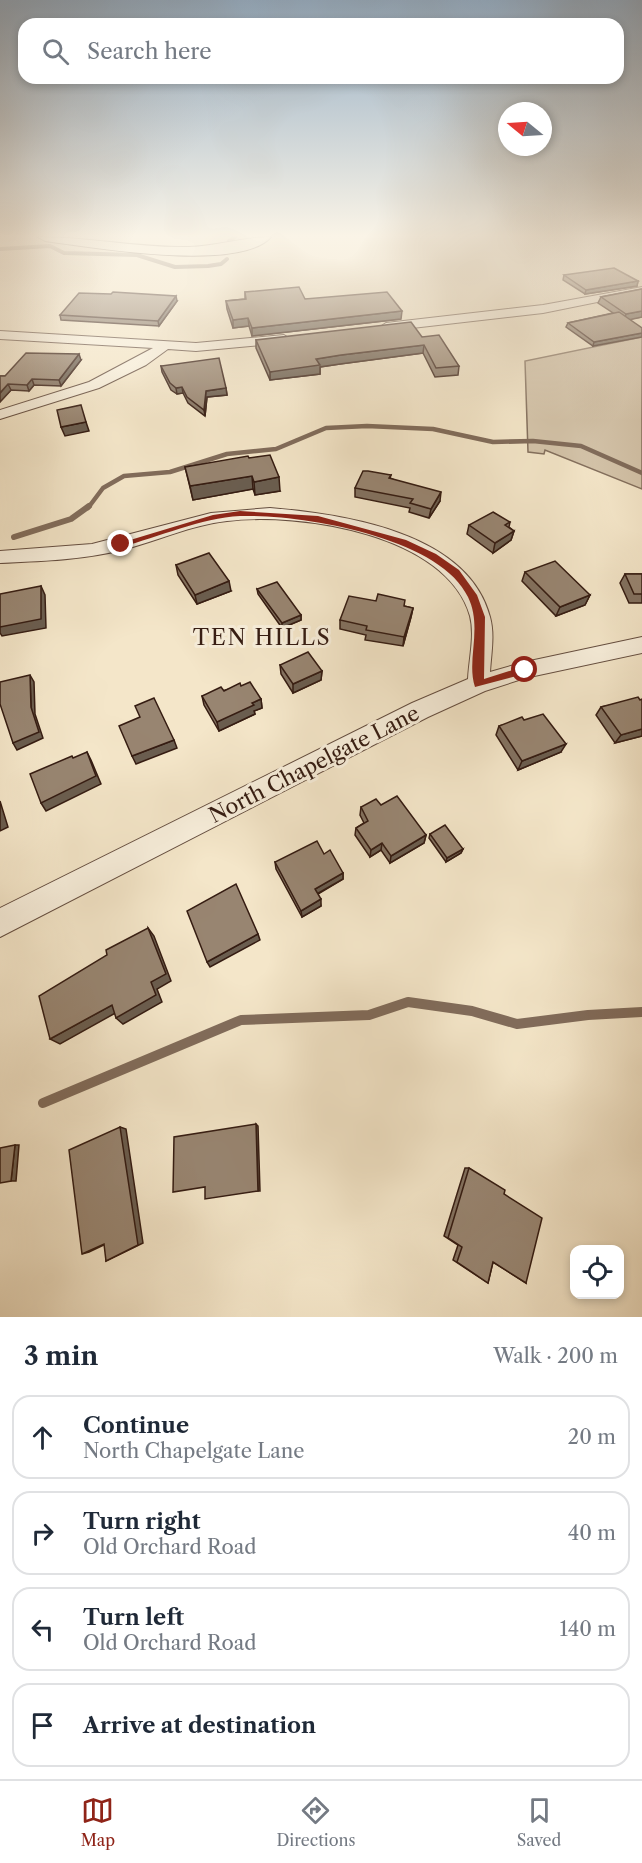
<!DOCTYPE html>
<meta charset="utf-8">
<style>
:root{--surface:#fff;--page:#f2f2f3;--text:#1f2937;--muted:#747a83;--line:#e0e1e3;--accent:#8f2418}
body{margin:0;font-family:"Libre Caslon Text",serif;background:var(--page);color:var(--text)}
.controls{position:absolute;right:18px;bottom:18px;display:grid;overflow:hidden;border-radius:12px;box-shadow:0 3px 9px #0003}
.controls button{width:54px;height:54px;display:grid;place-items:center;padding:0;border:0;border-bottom:2px solid var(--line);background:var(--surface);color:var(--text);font:30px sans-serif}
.compass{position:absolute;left:498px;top:102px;width:54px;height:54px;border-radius:50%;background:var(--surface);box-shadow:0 3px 9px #0003;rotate:288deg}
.stop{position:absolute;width:18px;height:18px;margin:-14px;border:4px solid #8f2418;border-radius:50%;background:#fff}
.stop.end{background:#8f2418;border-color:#fff;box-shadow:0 2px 6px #0008}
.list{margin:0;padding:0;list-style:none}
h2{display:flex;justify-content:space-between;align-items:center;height:78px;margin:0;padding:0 24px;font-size:26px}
h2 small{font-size:20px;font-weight:400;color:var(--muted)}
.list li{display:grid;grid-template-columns:39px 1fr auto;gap:18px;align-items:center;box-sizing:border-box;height:84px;margin:0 12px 12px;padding:0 12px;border:2px solid var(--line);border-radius:18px}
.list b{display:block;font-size:22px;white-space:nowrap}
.list p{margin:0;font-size:20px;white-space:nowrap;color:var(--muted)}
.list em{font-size:20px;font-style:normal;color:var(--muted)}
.icon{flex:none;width:33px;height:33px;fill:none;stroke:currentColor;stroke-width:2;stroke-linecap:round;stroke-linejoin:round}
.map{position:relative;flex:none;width:642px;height:1317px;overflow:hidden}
.search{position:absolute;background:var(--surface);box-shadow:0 3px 9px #0003;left:18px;right:18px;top:18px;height:66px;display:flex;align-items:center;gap:15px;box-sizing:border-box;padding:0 21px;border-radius:18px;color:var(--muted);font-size:22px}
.sheet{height:462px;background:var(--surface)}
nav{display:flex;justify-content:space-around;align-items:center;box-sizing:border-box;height:84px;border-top:2px solid var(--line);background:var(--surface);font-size:16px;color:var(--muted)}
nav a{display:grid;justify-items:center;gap:3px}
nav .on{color:var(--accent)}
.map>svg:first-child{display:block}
.green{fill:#d4c4aa;stroke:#84705e;stroke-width:1.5}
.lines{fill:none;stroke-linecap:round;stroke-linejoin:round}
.stream-far3{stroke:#816c5b;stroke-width:4}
.stream-far2{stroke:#816c5b;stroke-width:4.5}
.stream-far1{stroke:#816c5b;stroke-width:6}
.stream{stroke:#816c5b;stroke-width:10}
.street-casing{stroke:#654e40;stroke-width:2}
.secondary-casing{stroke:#351c12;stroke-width:2}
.street{fill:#f8efdc;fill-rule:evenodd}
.secondary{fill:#f8efdc;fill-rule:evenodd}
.wall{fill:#837261;stroke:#351c12;stroke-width:1.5}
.shaded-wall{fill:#6a5d4f;stroke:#351c12;stroke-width:1.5}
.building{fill:#988571;stroke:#351c12;stroke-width:1.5}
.route{fill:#8f2418}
.labels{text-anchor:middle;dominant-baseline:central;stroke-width:6;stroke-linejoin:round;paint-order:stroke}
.street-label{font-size:21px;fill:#351c12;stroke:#f8efdc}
.neighbourhood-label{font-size:22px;letter-spacing:1.5px;fill:#351c12;stroke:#f8efdc}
</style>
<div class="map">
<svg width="642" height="1317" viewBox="0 0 642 1317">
<rect width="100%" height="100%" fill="#f4e6c9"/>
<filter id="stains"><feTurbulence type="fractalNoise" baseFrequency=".00333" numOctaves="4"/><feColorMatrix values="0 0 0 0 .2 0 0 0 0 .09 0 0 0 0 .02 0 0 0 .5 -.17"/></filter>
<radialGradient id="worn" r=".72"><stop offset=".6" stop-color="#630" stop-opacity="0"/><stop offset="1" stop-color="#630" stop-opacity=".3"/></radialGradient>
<polygon class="green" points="642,337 642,489 545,450 544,454 528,452 525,361"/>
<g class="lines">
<g class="stream-far3">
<polyline points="229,241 235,237"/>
<polyline points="0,249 50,246 64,253 137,255 175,267 208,266 221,264 227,259"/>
</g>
<polyline class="stream-far2" points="88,508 103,488 124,476 170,472 227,454 276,449 326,428 367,426 433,429 493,442 533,441 581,446 642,473"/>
<polyline class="stream-far1" points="14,537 71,519 89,506"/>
<polyline class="stream" points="43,1103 241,1020 369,1015 408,1002 472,1011 517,1024 588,1015 642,1012"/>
<g class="street-casing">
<g id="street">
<polygon points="642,287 642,293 543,313 386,331 380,327 386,323 543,305"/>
<polygon points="0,331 196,343 284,335 290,339 284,343 196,351 168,349 146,365 99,388 0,419 0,410 89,382 153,348 0,339"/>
<path d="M 270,508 C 343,514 468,532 490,617 C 495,635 491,654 490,672 L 525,662 L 642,637 L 642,653 L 525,678 L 485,691 L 428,717 L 0,937 L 0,908 L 412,703 L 468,679 C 469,659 475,635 470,616 C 447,534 299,512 227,521 C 191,525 157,541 122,550 C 82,560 41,561 0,563 L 0,551 L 92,544 L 211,513 Z"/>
</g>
</g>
<g class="secondary-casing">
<path id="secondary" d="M 38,237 C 89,237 139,248 189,247 C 218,246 244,237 271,237 C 239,273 91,247 45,241 Z"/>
</g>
<use href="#street" class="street"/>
<use href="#secondary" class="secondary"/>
</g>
<g class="wall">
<polygon points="564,275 638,281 637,286 585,294 563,280"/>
<polygon points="642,289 642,317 630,319 593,346 566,327 568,323 613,313 598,303 601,297"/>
<polygon points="245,292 305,299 401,319 252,336 249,326 233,328 227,309 226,301 245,299"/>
<polygon points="177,301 159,326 61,320 60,315"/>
<polygon points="422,337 459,366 458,375 435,377 423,353 340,364 320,367 320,374 270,380 256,348 256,340"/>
<polygon points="81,360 61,386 34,385 29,391 11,390 0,402 0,376 5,376"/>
<polygon points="161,366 226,388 227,395 207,397 205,416 188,403 183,393 177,394 171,390 162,372"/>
<polygon points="249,458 280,491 255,495 253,489 193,500 185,467"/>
<polygon points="391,475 390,478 440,501 429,518 409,512 410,508 355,497 355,488"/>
<polygon points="510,522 509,527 514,531 511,540 493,553 467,534 469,525"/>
<polygon points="176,565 231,591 197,604 178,575"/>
<polygon points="525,572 590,595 585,605 556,616 522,581"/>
<polygon points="625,574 642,574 642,603 629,603 620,583"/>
<polygon points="257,589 301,615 301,620 282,628 258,594"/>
<polygon points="404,606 413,608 411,617 403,646 365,640 366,635 340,629 340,620"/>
<polygon points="280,665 322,671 321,680 293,693 281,674"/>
<polygon points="241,686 261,699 262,708 254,711 255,714 219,731 204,705 202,696"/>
<polygon points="640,700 642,736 615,743 596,715 601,707"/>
<polygon points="524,720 561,752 518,770 496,735 499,726"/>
<polygon points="381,805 426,835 424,843 390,863 381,850 370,857 355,835 356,828 364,823 360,815 361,807"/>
<polygon points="430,834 463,849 461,853 446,862 429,838"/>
<polygon points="275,862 343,873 343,879 318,894 321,906 302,917 276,869"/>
<polygon points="465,1168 469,1168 504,1194 526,1283 493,1262 488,1283 453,1260 458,1245 444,1236"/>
</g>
<g class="shaded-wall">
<polygon points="638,281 637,286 585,294 586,290"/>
<polygon points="176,296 177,301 159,326 158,321"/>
<polygon points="402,311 401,319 252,336 252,328"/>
<polygon points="642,311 642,317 624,321 626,314"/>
<polygon points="248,318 249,326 233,328 233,320"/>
<polygon points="642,333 642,337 593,346 594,342"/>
<polygon points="424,345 423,353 340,364 320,367 320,374 270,380 270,372 316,359 341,355"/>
<polygon points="79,354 81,360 61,386 59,380"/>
<polygon points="32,379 34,385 29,391 27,385"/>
<polygon points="8,384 11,390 0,402 0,393"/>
<polygon points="182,387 183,393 177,394 176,388"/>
<polygon points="226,388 227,395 207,397 205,416 204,410 206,391"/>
<polygon points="86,422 89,431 65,436 61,427"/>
<polygon points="252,476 253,489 193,500 190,486"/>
<polygon points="279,477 280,491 255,495 254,482"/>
<polygon points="441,492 440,501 429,518 431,509"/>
<polygon points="514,531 511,540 493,553 495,543"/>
<polygon points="229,581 231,591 197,604 195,595"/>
<polygon points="41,586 45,595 46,628 2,636 0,633 0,627"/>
<polygon points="590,595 585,605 556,616 560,607"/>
<polygon points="413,608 411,617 403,646 404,637"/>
<polygon points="301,615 301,620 282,628 282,623"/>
<polygon points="322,671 321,680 293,693 293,684"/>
<polygon points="30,675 34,682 35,714 43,738 17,750 13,743 31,707"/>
<polygon points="261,699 262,708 254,711 255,714 219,731 217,722 252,703"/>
<polygon points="642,729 642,736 615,743 621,735"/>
<polygon points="174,740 177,748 136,764 132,756"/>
<polygon points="566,744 561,752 518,770 522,761"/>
<polygon points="87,752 91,760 101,784 46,811 41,803"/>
<polygon points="0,801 8,827 0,831"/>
<polygon points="426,835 424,843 390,863 391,856"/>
<polygon points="382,843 381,850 370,857 371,850"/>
<polygon points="463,849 461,853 446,862 447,858"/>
<polygon points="343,873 343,879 315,895 315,889"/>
<polygon points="321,899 321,906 302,917 301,911"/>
<polygon points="148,928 154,936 171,981 157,989 162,1002 123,1024 116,1018 151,982"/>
<polygon points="258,934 260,940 210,967 207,962"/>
<polygon points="112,1005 119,1011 60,1044 50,1039"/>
<polygon points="256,1124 258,1126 260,1191 258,1191"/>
<polygon points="120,1127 126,1129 143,1243 106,1261"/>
<polygon points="15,1145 19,1145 16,1181 11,1181"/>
<polygon points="110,1242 89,1252 82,1254 104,1244"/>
</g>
<g class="building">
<polygon points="614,268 638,281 586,290 564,275"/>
<polygon points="299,287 305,299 387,292 402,311 252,328 248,318 233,320 226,301 246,299 245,292"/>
<polygon points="642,289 642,311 626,314 601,297"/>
<polygon points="113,292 176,296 158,321 60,315 79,293 111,294"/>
<polygon points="619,312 642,328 642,333 594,342 568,323"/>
<polygon points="411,322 422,337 439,335 459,366 436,368 424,345 341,355 316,359 320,365 270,372 256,340"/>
<polygon points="26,353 79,354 59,380 32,379 27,385 8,384 0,393 0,376 5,376"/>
<polygon points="219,358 226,388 206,391 204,410 187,397 182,387 176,388 170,383 161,366"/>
<polygon points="81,405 86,422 61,427 57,410"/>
<polygon points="270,455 279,477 254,482 252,476 190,486 185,467 248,456 249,458"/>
<polygon points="363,471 368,471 391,475 389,478 441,492 431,509 410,503 413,499 355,488"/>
<polygon points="493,512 510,522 505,525 514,531 495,543 469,525"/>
<polygon points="209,553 229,581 195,595 176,565"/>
<polygon points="555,561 590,595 560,607 525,572"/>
<polygon points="625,574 642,574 642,594 634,594"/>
<polygon points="277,582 301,615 282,623 257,589"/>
<polygon points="41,586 41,619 0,627 0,594"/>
<polygon points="378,594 405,600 404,606 413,608 404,637 366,630 367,626 340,620 349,596 376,601"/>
<polygon points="308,652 322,671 293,684 280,665"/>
<polygon points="30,675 31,707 39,732 13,743 0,704 0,682"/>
<polygon points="250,682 261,699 252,703 254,705 217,722 202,696 221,687 224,691 240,683 241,686"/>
<polygon points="638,697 640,700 642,699 642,729 621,735 601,707"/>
<polygon points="154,698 174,740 132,756 119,726 140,717 135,706"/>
<polygon points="543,714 566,744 522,761 499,726 522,717 524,720"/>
<polygon points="87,752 96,776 41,803 30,774 72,756 73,758"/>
<polygon points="397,796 426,835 391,856 382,843 371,850 356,828 368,821 361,807 376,799 381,805"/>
<polygon points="445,825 463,849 447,858 430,834"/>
<polygon points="317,841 324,854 330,850 343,873 315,889 321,899 301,911 275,862"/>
<polygon points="236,884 258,934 207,962 187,911"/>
<polygon points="148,928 166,974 151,982 156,995 116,1018 112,1005 50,1039 39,996 107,955 106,950"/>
<polygon points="256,1124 258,1191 205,1199 205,1187 173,1192 174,1137"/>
<polygon points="120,1127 138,1245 106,1261 104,1244 82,1254 69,1150"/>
<polygon points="15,1145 11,1181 0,1183 0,1148"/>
<polygon points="469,1168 505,1190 504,1194 542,1218 526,1283 493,1262 488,1283 457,1262 462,1247 448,1238"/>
</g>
<linearGradient id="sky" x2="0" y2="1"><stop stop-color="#93acc3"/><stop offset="0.56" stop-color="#faf4e7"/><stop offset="1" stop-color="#faf4e7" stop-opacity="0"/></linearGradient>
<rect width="642" height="421" fill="url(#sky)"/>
<path class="route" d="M 240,511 L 318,516 L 406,540 L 436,554 L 459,570 L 477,595 L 485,617 L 484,679 L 525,666 L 530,670 L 528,673 L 475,687 C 466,660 483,628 468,597 C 440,537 301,514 240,516 C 201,518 159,537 121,547 L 117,544 L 213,515 Z"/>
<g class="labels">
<g class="street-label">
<text transform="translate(314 764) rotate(-27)">North Chapelgate Lane</text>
</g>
<g class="neighbourhood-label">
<text x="262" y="637">TEN HILLS</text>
</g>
</g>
<rect width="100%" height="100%" filter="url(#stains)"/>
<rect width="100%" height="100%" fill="url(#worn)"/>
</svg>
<div class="controls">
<button><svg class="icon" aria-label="locate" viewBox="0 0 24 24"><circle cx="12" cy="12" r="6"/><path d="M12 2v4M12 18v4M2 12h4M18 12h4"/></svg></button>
</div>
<svg class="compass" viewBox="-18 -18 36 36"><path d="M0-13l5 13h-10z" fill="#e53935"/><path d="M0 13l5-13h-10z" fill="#747a83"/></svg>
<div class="stop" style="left:525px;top:670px"></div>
<div class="stop end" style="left:121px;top:544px"></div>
<div class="search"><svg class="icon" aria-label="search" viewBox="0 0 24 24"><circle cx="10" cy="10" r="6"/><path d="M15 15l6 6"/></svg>Search here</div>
</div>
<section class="sheet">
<h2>3 min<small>Walk · 200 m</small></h2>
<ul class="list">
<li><svg class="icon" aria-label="ahead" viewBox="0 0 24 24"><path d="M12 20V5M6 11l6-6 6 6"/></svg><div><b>Continue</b><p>North Chapelgate Lane</p></div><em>20 m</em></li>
<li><svg class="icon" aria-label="right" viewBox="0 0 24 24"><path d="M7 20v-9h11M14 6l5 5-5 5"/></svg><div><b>Turn right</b><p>Old Orchard Road</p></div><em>40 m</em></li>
<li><svg class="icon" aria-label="left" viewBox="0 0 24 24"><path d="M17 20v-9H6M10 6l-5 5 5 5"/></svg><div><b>Turn left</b><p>Old Orchard Road</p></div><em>140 m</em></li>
<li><svg class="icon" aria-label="arrive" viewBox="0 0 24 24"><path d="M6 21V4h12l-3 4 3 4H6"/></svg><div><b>Arrive at destination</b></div></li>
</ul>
</section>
<nav>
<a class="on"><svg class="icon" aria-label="map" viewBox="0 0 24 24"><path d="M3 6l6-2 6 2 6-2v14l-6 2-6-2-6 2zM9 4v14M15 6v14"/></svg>Map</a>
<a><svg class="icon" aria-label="directions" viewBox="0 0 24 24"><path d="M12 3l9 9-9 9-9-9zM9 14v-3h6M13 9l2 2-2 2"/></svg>Directions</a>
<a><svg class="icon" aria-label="saved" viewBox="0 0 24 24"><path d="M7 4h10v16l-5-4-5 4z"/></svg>Saved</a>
</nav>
